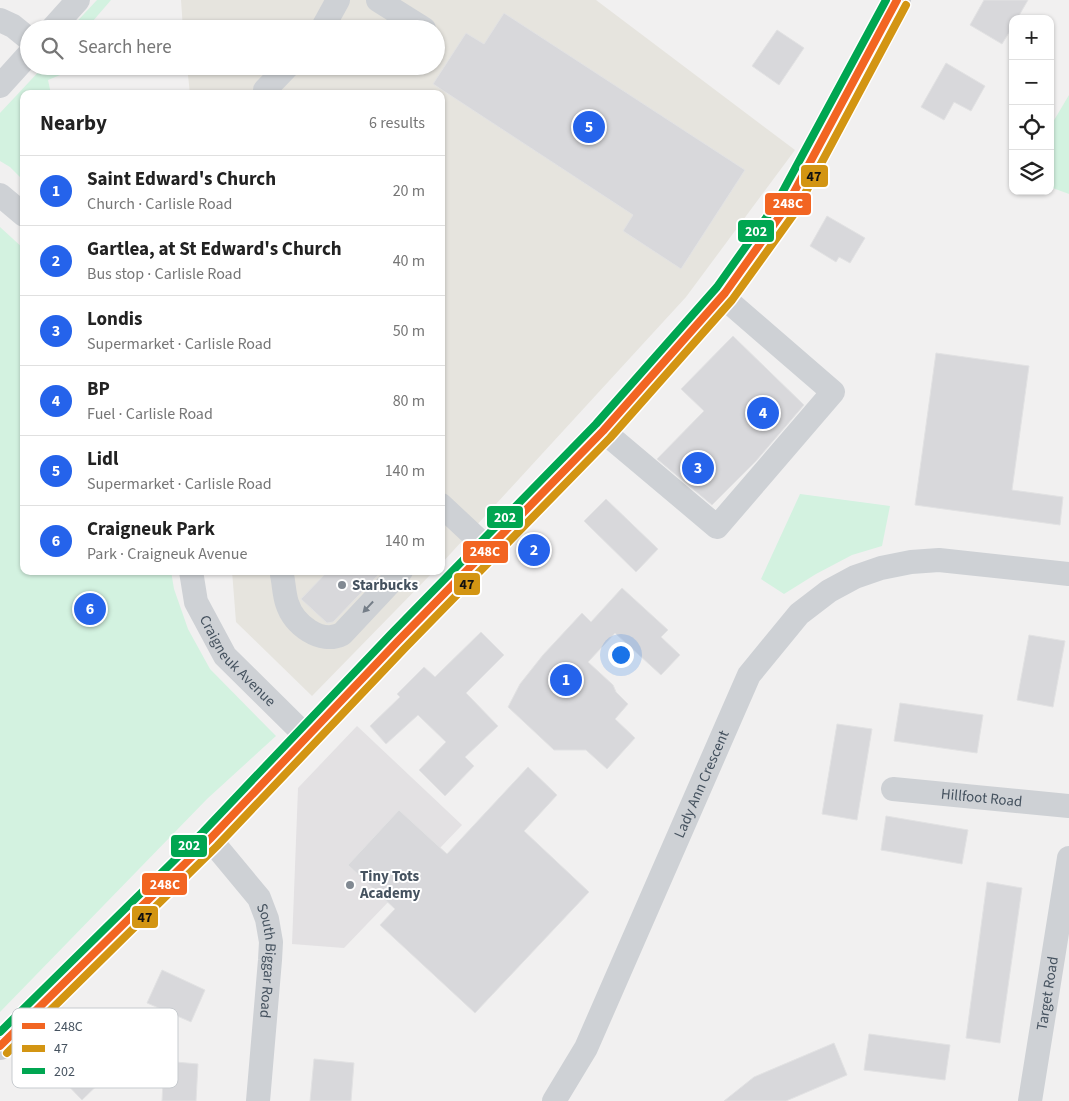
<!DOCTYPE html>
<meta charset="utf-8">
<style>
:root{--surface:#fff;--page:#f6f6f6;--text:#222;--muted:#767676;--line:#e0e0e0;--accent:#2563eb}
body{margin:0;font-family:"Source Sans 3",sans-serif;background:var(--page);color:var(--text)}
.controls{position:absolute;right:15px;top:15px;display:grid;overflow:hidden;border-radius:10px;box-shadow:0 1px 4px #0004}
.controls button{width:45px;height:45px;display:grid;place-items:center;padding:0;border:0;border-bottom:1px solid var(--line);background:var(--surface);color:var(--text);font:25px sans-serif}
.you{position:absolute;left:620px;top:654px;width:18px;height:18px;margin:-12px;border:4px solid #fff;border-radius:50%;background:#1a73e8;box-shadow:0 0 0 8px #1a73e833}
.badge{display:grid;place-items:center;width:32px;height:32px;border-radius:50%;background:var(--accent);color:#fff;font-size:16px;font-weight:700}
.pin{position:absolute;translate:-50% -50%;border:2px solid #fff;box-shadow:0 1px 5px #0006}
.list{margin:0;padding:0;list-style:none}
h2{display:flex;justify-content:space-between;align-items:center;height:65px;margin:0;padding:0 20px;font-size:21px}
h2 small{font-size:16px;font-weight:400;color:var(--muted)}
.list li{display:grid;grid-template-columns:32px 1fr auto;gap:15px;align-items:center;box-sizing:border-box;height:70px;padding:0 20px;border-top:1px solid var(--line)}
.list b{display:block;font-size:19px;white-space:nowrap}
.list p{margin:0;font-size:16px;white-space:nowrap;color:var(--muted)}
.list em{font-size:16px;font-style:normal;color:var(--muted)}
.icon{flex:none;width:28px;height:28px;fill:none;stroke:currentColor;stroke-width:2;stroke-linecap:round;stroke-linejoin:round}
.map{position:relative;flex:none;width:1069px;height:1101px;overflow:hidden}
.search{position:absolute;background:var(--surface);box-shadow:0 1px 4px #0004;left:20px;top:20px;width:425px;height:55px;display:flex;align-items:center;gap:12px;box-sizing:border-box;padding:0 18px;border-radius:28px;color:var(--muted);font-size:19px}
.panel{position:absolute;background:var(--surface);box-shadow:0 1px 4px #0004;left:20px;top:90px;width:425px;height:485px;border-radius:10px}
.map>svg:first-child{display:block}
.commercial{fill:#e6e4de}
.education{fill:#e3e1e3}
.green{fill:#d3f2e0}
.building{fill:#d8d8db;stroke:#e2e2e3}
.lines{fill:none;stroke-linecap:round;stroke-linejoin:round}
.minor{stroke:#ced1d5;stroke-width:24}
.major{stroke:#c9ccd1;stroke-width:28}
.bus-1-casing{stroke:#fff;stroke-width:11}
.bus-2-casing{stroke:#fff;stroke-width:11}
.bus-3-casing{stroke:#fff;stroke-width:11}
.bus-1{stroke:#f26522;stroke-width:8}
.bus-2{stroke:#d39513;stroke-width:8}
.bus-3{stroke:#00a651;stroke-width:8}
.oneway{fill:#757e88}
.poi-dot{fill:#818992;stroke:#fff;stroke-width:2}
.labels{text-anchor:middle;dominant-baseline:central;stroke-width:4;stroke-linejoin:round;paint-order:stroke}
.poi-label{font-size:15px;font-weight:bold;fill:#45525f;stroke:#fff;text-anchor:start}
.street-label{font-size:15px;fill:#45525f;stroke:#fff}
.key{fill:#fff;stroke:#c7cbcf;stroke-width:1}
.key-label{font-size:14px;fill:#45525f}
.line-badge{stroke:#fff;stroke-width:2}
.badge-label{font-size:14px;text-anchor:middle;font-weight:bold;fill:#fff}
.pale-badge-label{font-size:14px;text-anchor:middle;font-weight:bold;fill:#111}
</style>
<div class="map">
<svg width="1069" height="1101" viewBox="0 0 1069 1101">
<rect width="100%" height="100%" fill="#f1f0f0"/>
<g class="commercial">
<polygon points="181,0 596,0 795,150 686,297 441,564 441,94 190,94 187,66 436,66 436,29 183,29"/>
<polygon points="232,571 434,571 312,696 236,622"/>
</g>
<polygon class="education" points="357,726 462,825 344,948 292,944 298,788"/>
<g class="green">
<polygon points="97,0 111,0 86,29 70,29"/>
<polygon points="44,66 72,66 77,68 48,80 51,94 24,94 24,181 10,167 0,161 0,113"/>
<polygon points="1069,95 1069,194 1050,187 1050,127"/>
<polygon points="0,227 24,249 24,571 171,571 174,589 188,629 210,669 276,736 207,799 0,1012"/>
<polygon points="800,494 890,506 882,546 852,555 816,574 784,594 761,579"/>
</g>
<g class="building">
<polygon points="984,0 1028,0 1017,19 1013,19 1013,26 1002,44 970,25"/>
<polygon points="504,13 745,170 681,269 623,231 633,215 433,84 466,33 484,44"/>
<polygon points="777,30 804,48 779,85 752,66"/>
<polygon points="946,63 985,86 971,111 954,102 944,120 921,107"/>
<polygon points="827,216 865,238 850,263 839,257 836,262 810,246"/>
<polygon points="733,336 804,405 756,461 712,505 657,459 704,411 681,389"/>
<polygon points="936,353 1029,366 1012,490 1063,497 1060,525 915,505"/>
<polygon points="606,499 658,549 636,572 584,521"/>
<polygon points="328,571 382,571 333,622 327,623 301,599"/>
<polygon points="622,588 668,630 661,637 680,655 661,675 615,633 588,662 613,685 616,692 628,704 615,719 635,738 607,769 586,750 554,750 508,707 520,684 543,655 582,613 591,622"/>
<polygon points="481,632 504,655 466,693 498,726 465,757 474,766 445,796 419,770 446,742 418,715 386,744 370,726 400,697 397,694 424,667 435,677"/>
<polygon points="1029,635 1065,641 1053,707 1017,700"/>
<polygon points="900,703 983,715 977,753 894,741"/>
<polygon points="837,724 872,729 857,820 822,814"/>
<polygon points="528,767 557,795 524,831 589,892 475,1013 380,925 395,909 348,865 399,810 447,854"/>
<polygon points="886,816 968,830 962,864 881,850"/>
<polygon points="987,882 1022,888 1000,1043 966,1038"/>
<polygon points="162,970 205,990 191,1022 147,1003"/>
<polygon points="869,1034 950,1045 945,1080 864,1070"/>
<polygon points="93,1042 116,1067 82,1100 58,1075"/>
<polygon points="834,1043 847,1075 786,1101 724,1101 754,1077"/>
<polygon points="314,1059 354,1063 351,1101 310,1101"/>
<polygon points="164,1061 198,1064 196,1101 162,1101"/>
</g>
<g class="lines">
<g class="minor">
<polyline points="378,0 424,29"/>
<polyline points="0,20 13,26 29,39"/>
<polyline points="52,29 78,0"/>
<polyline points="322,29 338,0"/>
<polyline points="0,86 29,54"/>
<polyline points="265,94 265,90 288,66"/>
<polyline points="0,195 24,215"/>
<polyline points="603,431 717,527 833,392 722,296"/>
<polyline points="441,505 488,549"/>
<path id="s1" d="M 191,571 L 196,602 L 225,656 L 307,737"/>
<path d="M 282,575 C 284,584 284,594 287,603 C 294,625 321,645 342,634 L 401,571"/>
<path id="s2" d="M 893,789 L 1069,806"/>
<path id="s3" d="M 210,839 L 259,898 L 267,919 L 271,942 L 270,960 L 258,1101"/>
<path id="s4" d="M 554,1101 L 586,1048 L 749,675 L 799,614 L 829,591 L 855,577 L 881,568 L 911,562 L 939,560 L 1069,574"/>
<path id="s5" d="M 1030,1101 L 1069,858"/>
</g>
<polyline class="major" points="0,1046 210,839 398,641 603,431 725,293 785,209 897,0"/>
<g class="bus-1-casing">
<polyline id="bus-1" points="0,1046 210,839 398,641 603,431 725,293 785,209 897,0"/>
</g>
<g class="bus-2-casing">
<polyline id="bus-2" points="7,1053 217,846 405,648 610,438 732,300 794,214 906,5"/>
</g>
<g class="bus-3-casing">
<polyline id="bus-3" points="0,1032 203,832 391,634 596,424 717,287 776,204 886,0"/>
</g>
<use href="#bus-1" class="bus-1"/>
<use href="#bus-2" class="bus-2"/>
<use href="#bus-3" class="bus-3"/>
</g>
<defs><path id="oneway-solid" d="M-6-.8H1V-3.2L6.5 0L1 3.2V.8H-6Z" transform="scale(1.25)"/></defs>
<use class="oneway" href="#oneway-solid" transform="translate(368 607) rotate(133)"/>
<g class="poi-dot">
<circle cx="342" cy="585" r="5"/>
<circle cx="350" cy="885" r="5"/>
</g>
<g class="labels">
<g class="poi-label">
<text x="352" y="585">Starbucks</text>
<text x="360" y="876">Tiny Tots<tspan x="360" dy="17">Academy</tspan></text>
</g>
<g class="street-label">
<text stroke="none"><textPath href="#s1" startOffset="104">Craigneuk Avenue</textPath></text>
<text stroke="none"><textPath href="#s4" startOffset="350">Lady Ann Crescent</textPath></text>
<text stroke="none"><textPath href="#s2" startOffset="89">Hillfoot Road</textPath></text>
<text stroke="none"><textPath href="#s3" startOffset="141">South Biggar Road</textPath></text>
<text stroke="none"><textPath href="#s5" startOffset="109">Target Road</textPath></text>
</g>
</g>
<rect x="12" y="1008" width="166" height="80" rx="8" class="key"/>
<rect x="22" y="1023" width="23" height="6" fill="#f26522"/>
<rect x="22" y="1045" width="23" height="7" fill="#d39513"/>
<rect x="22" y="1068" width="23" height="6" fill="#00a651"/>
<g class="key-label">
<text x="54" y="1031">248C</text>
<text x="54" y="1053">47</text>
<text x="54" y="1076">202</text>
</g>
<g class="line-badge">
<rect x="800" y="164" width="29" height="24" rx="5" fill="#d39513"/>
<rect x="764" y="192" width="48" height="24" rx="5" fill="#f26522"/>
<rect x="737" y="219" width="38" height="24" rx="5" fill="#00a651"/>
<rect x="486" y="505" width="38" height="24" rx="5" fill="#00a651"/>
<rect x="462" y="540" width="47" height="24" rx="5" fill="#f26522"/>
<rect x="453" y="572" width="28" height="24" rx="5" fill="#d39513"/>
<rect x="170" y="834" width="38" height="24" rx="5" fill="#00a651"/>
<rect x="141" y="872" width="47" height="24" rx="5" fill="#f26522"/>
<rect x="131" y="905" width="28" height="24" rx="5" fill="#d39513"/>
</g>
<g class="badge-label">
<text x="788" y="208">248C</text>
<text x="756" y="236">202</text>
<text x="505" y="522">202</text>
<text x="485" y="556">248C</text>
<text x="189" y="850">202</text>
<text x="165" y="889">248C</text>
</g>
<g class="pale-badge-label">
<text x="814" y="181">47</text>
<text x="467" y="589">47</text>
<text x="145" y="922">47</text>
</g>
</svg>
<div class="controls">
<button>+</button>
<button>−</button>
<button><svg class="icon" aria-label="locate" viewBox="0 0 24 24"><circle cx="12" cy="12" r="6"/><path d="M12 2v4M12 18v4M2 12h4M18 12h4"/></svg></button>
<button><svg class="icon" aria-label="layers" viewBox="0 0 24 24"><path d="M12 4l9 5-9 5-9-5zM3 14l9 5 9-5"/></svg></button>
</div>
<div class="you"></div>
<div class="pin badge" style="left:566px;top:680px">1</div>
<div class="pin badge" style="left:534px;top:550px">2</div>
<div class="pin badge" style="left:698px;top:468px">3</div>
<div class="pin badge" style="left:763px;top:413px">4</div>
<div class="pin badge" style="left:589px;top:127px">5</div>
<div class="pin badge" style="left:90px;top:609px">6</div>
<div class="search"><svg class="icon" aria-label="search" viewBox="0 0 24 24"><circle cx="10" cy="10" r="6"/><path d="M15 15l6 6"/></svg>Search here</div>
<section class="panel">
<h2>Nearby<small>6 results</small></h2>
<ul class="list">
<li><span class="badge">1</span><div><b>Saint Edward's Church</b><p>Church · Carlisle Road</p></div><em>20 m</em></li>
<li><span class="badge">2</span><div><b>Gartlea, at St Edward's Church</b><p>Bus stop · Carlisle Road</p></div><em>40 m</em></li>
<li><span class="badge">3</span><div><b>Londis</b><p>Supermarket · Carlisle Road</p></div><em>50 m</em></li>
<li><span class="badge">4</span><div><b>BP</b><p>Fuel · Carlisle Road</p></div><em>80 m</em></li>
<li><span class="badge">5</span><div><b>Lidl</b><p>Supermarket · Carlisle Road</p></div><em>140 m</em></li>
<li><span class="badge">6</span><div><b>Craigneuk Park</b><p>Park · Craigneuk Avenue</p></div><em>140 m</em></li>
</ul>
</section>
</div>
